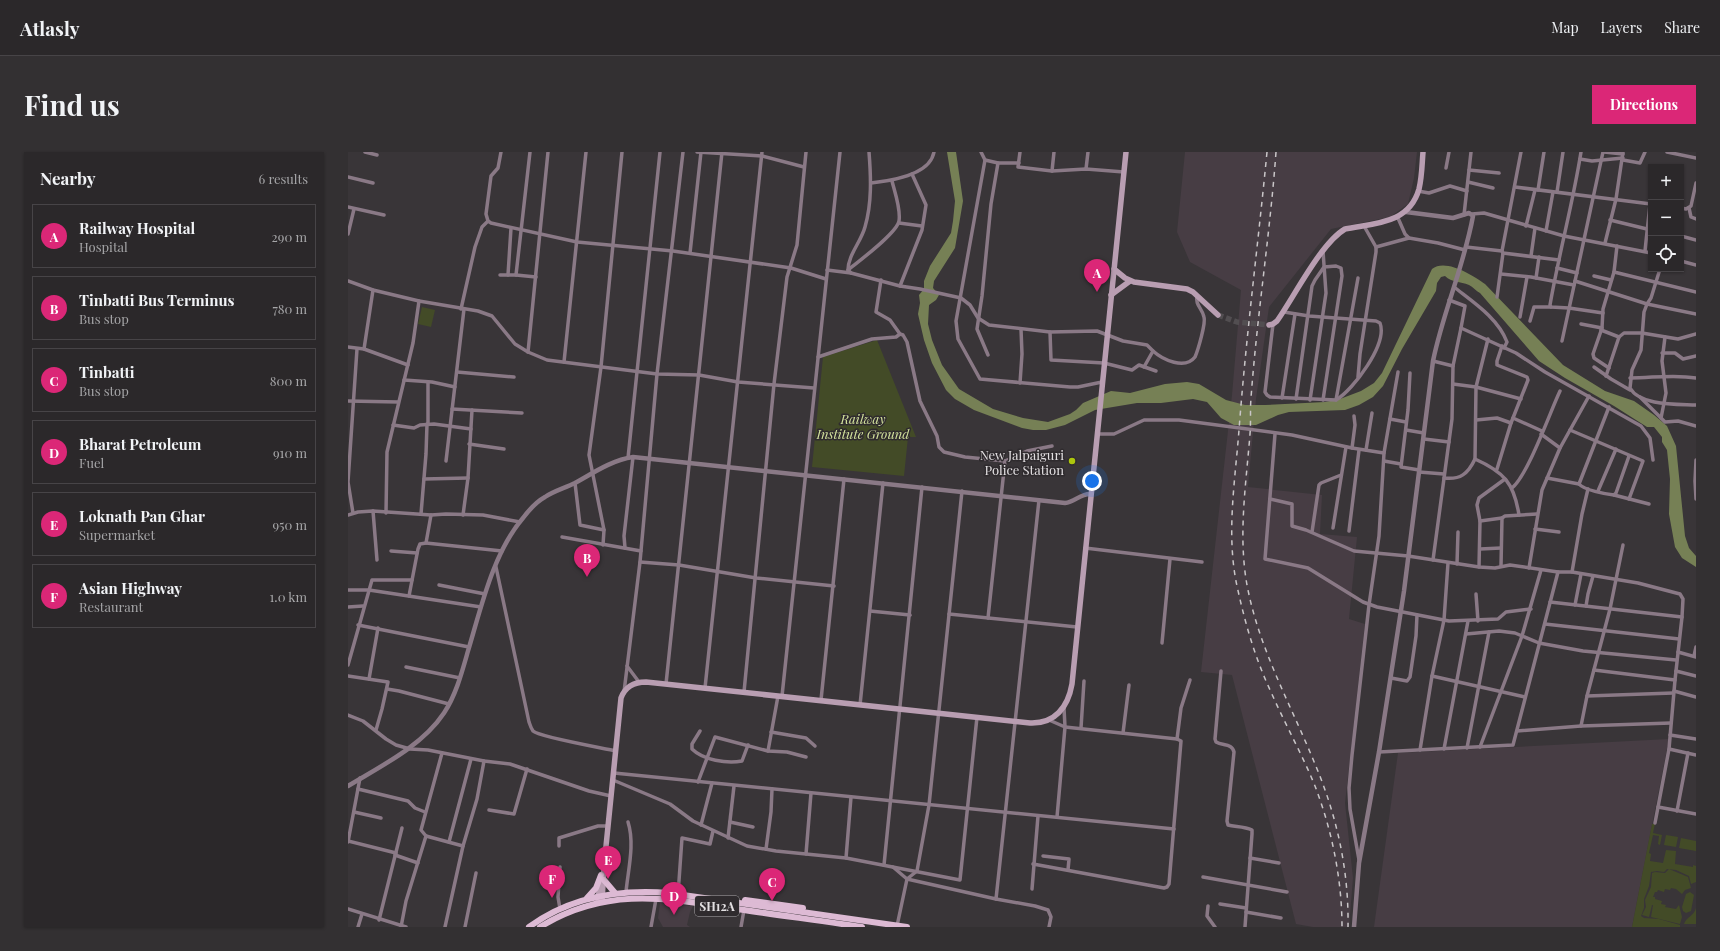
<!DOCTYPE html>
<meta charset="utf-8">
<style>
:root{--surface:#2b282a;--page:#333032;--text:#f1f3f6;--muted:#a6a6a8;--line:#474447;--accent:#db2777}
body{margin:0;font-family:"Playfair Display",serif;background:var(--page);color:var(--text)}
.controls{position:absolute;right:12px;top:12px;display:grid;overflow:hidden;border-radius:0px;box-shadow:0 1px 3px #0004}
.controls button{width:36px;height:36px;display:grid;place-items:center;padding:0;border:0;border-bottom:1px solid var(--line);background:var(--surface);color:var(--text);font:20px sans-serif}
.you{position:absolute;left:744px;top:329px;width:14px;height:14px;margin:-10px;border:3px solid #fff;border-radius:50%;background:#1a73e8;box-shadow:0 0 0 6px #1a73e833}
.badge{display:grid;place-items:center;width:26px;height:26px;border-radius:50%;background:var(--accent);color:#fff;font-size:13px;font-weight:700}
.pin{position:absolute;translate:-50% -33px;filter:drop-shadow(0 1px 2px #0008)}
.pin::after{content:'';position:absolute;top:21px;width:14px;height:12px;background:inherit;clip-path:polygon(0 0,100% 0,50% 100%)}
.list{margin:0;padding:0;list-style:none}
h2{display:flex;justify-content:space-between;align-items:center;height:52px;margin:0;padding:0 16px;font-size:17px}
h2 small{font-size:13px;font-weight:400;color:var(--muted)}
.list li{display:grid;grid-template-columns:26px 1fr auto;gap:12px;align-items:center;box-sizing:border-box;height:64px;margin:0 8px 8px;padding:0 8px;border:1px solid var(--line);border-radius:0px}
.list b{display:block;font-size:15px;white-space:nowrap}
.list p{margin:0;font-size:13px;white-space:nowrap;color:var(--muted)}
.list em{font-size:13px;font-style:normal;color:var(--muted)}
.icon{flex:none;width:22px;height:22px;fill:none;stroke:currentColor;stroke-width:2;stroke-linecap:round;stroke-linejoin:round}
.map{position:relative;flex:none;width:1348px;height:775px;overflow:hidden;border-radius:0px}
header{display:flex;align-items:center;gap:24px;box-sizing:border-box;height:56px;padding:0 20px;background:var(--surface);border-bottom:1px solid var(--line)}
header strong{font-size:19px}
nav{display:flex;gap:22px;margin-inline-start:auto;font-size:14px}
.intro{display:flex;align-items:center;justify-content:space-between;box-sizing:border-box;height:96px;padding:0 24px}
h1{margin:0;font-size:28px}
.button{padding:10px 18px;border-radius:0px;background:var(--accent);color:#fff;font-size:14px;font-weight:700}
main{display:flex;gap:24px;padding:0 24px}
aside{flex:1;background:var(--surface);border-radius:0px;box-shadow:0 1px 3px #0004}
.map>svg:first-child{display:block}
.built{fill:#473d44}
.green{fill:#434b27}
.water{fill:#768055}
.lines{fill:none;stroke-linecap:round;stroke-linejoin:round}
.secondary-tunnel{stroke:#524e51;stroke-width:5.5;stroke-dasharray:5.5 3;stroke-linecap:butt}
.minor{stroke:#8a7986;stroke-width:3.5}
.tertiary{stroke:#8a7986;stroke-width:4.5}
.secondary{stroke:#b99eb2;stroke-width:5.5}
.primary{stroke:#ddbad4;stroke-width:6}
.rail{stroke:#c9c6c8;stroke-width:1.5;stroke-dasharray:5 5;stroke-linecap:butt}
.poi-dot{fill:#adc60d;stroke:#2f2b2e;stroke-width:1.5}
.labels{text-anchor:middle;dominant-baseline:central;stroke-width:3;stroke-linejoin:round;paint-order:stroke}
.shield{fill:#2f2b2e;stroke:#aca9ab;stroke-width:1}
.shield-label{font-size:12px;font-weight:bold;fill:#e2dfe1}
.park-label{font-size:13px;font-style:italic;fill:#d4e39d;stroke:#2f2b2e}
.poi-label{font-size:13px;fill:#e2dfe1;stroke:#2f2b2e;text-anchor:end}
</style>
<header>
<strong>Atlasly</strong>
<nav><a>Map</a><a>Layers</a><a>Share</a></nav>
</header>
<div class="intro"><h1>Find us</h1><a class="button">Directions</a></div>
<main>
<aside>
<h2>Nearby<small>6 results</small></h2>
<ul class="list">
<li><span class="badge">A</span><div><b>Railway Hospital</b><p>Hospital</p></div><em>290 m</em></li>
<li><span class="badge">B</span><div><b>Tinbatti Bus Terminus</b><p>Bus stop</p></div><em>780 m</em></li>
<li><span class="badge">C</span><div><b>Tinbatti</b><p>Bus stop</p></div><em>800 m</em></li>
<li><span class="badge">D</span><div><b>Bharat Petroleum</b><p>Fuel</p></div><em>910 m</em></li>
<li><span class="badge">E</span><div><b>Loknath Pan Ghar</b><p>Supermarket</p></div><em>950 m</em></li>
<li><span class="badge">F</span><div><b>Asian Highway</b><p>Restaurant</p></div><em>1.0 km</em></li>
</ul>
</aside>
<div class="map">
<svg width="1348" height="775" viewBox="0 0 1348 775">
<rect width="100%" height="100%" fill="#393538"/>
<g class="built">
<polygon points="837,0 1069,0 1066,26 1060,52 1042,65 983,77 921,155 908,247 900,335 974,343 972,382 1009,385 1001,467 1017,472 997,651 1005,726 1001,775 965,775 948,772 884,523 853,520 884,243 893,138 842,110 829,80"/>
<polygon points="1321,587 1284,775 1026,775 1050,601"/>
<polygon points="312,751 345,754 342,760 339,773 342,775 315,775 310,766"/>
</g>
<g class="green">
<polygon points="74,155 87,158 83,175 70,172"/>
<polygon points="529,188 568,285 560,285 556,324 464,315 475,205"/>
<polygon points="1304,672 1307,672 1305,681 1314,683 1312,693 1310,692 1311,684 1305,683 1301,701 1303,702 1302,709 1315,711 1318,698 1328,699 1327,712 1345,715 1345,713 1348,714 1348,730 1343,732 1341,724 1328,718 1319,717 1316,720 1309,719 1303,720 1301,734 1296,747 1296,756 1293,764 1296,766 1311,767 1332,773 1332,775 1284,775"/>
<polygon points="1318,683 1330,685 1328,695 1316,693"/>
<polygon points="1333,686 1348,689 1348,699 1331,696"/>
<polygon points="1321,717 1340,725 1343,736 1337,738 1334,742 1328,737 1323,736 1322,738 1317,737 1316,740 1310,738 1309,740 1307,740 1305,745 1307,745 1307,747 1314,749 1313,752 1318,753 1317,755 1328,757 1331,753 1334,765 1332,772 1303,765 1305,753 1304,753 1301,765 1294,763 1298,755 1297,748 1303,735 1304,721 1307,720 1317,721"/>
<polygon points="1342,740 1346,743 1343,759 1338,761 1335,759 1334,755 1338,742"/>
<path d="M 1348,756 L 1348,772 L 1336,772 C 1338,765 1346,764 1348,756 Z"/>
</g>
<path class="water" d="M 599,0 L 608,0 L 615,49 L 607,96 L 586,129 L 585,136 L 591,143 L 588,148 L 581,153 L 580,172 L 584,188 L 594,213 L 611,237 L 645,257 L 675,266 L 700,270 L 722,262 L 728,258 L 735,251 L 763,239 L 782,241 L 817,232 L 839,230 L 851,232 L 878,248 L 897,253 L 917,253 L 977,250 L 992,247 L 1013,239 L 1026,231 L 1034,221 L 1084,117 C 1097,106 1125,123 1137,132 L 1215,213 L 1257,239 L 1286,249 L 1306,263 L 1319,274 L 1328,294 L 1337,384 L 1341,396 L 1348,404 L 1348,415 L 1334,406 L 1327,395 L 1321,362 L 1322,327 L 1319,298 L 1314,290 L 1314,285 L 1306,275 L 1299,275 L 1266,254 L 1217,226 L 1191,209 L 1132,141 C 1128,139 1125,135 1121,133 C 1112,129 1104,131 1097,124 L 1093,125 L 1089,131 L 1088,139 L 1054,197 L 1035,234 L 1025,245 L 1011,253 L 997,258 L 941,260 L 930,263 L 908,273 L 886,273 L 873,266 L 859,250 L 845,247 L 813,251 L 789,251 L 747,258 L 717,273 L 698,278 L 685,278 L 674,276 L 626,258 L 607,247 L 598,238 L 584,211 L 576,188 L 570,162 L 572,151 L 571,143 L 576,137 L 576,129 L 582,114 L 603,81 L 605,69 L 607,49 Z"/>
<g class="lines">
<polyline class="secondary-tunnel" points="870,163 889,170 921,173"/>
<g class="minor">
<polyline points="17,0 29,3"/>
<polyline points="153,0 150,16 143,24 138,62 140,69 143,71 229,90 325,99 443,116 478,127"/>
<polyline points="349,0 414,4 456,15"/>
<polyline points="633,0 637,8 608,169 610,187 632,227 722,235 730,235 754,230"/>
<polyline points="672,0 670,15 704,19 738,17 776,20"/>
<polyline points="1173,0 1154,99 1155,101 1211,108"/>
<path d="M 1233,0 C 1225,51 1211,101 1202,153 L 1203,155 L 1221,156 L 1255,161"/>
<polyline points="1256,0 1275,2"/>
<polyline points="1319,0 1348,6"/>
<polyline points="1232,7 1244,9 1275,6"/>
<polyline points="637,8 650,11 671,11"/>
<polyline points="1275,8 1292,11 1297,0"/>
<polyline points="1098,16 1101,0"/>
<polyline points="738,17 740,0"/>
<polyline points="1121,18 1151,21"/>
<polyline points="704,19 706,0"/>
<polyline points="0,25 25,31"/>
<polyline points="1120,30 1145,36"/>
<path d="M 523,31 C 542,29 582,23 586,0"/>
<polyline points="1167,35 1303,52"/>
<polyline points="1190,38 1196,0"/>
<polyline points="1070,39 1081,41 1102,34 1119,39"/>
<polyline points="1209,40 1215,0"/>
<polyline points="0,55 36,63"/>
<polyline points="1333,56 1338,57 1343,54 1348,31"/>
<polyline points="1341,56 1343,65 1348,67"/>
<polyline points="1124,62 1136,61 1216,84 1303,101"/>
<polyline points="1116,63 1123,0"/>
<polyline points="1050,66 1057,82 1061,86 1090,91 1117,98"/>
<polyline points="1262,68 1303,78"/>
<polyline points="551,71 574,74"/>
<polyline points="1178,74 1187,38"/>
<polyline points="1198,79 1205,40"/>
<polyline points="0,82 6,57"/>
<polyline points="1333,84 1348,88"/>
<polyline points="1257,91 1268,47 1275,0"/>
<polyline points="1028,95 1061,86"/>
<polyline points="1118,95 1154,99"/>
<polyline points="1297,99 1302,52"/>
<polyline points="342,101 353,0"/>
<polyline points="1183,104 1187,76"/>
<polyline points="1333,109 1348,113"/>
<polyline points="1209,116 1229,121"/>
<path d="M 1312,117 L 1303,146 L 1299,152 L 1296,160 L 1293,198 L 1284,218 L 1282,236 C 1292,254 1330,252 1348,253"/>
<polyline points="479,118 503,121 552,134 572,137 613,146 622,153 630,166 641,173 702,180 749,179 775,189 799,193 805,199 796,215"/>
<path d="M 500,118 C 511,109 549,81 551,69 C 553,57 547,41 544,29"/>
<polyline points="1266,120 1348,140"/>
<path d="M 503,121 L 500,118 C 500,103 513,90 517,75 C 524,51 523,25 521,0"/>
<polyline points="1153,122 1183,125 1226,133"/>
<polyline points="152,123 168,123 188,125"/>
<polyline points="160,123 163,76"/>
<polyline points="168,123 182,0"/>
<polyline points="1246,124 1263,128"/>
<polyline points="1188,126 1191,105"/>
<polyline points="533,128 528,160 542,168 552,182 555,183 559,190 572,249 589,284 591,295 596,300 617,305 657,309 679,299 704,294"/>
<polyline points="0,129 25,138 71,149 130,159 144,164 167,192 180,200 199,208 309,222 351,223 390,230 466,236"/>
<polyline points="1227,129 1299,152 1348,162"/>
<polyline points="552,134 574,78 578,53 564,22"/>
<path d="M 1106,135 C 1125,150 1150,166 1159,190 L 1156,196"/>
<polyline points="1149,145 1155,101"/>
<polyline points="1101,148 1117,154 1113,176 1168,201 1197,220 1293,274 1302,286 1305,308"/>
<polyline points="113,157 127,95 134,75 140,69"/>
<polyline points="1172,165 1179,125"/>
<polyline points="1182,169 1186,155 1203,155"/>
<path d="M 925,172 L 917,240 L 919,243 L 922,245 L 988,248 C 1005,238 1040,192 1032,171 L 1028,169 L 961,164 L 936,160"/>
<polyline points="1233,172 1254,176"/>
<polyline points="1253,178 1271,185"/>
<polyline points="702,180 703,208 756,211 784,218 791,213 808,219"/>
<polyline points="1214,189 1255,0"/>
<polyline points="0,195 16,197 60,213"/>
<polyline points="16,197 25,138"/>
<path d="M 805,199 C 815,208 837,218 847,205 C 850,198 858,171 856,165 C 854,156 847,153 849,144"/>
<polyline points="180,200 200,0"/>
<polyline points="1314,201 1327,201 1335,207 1348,204"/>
<polyline points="640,203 629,177 634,144 643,52 650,11"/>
<polyline points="470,205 524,187 548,185 552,182"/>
<polyline points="1085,209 1105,214"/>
<polyline points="216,210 238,0"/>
<polyline points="1246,215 1263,227 1282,238"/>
<polyline points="1261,216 1246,206 1245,202 1254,176 1255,157 1266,120 1269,94"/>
<polyline points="109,220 166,225"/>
<polyline points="1062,221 1060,258 1053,315 1071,318"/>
<polyline points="1258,224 1271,185 1276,181 1294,181 1330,187 1348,182"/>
<polyline points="1010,225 1012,202 1028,100 1028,95 1016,74"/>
<path d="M 1282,226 C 1304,226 1326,222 1348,226"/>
<polyline points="56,228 84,230 107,235"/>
<polyline points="80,230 80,272"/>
<polyline points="672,231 674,202 673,177"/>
<polyline points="1105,232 1128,235 1173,247"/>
<polyline points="1292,245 1317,270 1330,269 1348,274"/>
<polyline points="934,246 947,162"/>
<polyline points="948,247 964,134 967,128 976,115 988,114 993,116 994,124 975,248"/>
<polyline points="962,248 978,141 975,99"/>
<polyline points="988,248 1010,126"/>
<polyline points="0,249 50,250"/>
<polyline points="104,257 174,261"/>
<polyline points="1165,266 1194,279"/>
<polyline points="1313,266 1318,241 1314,209 1317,185"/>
<polyline points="1042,267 1058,270"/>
<polyline points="1128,268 1149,266 1163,271"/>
<polyline points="45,273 66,276 72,273 86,272 123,277"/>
<polyline points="1058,278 1076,281"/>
<polyline points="1222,278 1295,309 1281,347"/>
<polyline points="749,282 766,282 796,268 831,268 944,283 1004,296 1036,301"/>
<polyline points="927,282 917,407 960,416 1015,450 1029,455 1101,469 1150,467 1158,460 1183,457"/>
<polyline points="1193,282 1212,296"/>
<polyline points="1076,287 1101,290"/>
<polyline points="121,292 156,297"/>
<polyline points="1004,296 1007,273 1006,264"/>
<polyline points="1018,298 1024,261"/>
<polyline points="280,306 312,0"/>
<path d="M 1127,307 C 1156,320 1166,331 1171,363"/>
<polyline points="1348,308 1347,329 1348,347"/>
<polyline points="98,309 116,157"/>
<polyline points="1036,309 1053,312"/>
<polyline points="1149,317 1163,271 1180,228 1179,225 1149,213 1149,209 1154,194"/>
<polyline points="1071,320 1096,322"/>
<path d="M 1096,326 C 1112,328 1120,322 1127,307 L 1128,235 L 1140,187"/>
<path d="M 1199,326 L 1231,332 C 1236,338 1257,342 1266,343 L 1268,341 L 1281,304"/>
<polyline points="76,327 120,326"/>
<polyline points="227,331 232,373 256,378"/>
<polyline points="1231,332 1261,255"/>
<path d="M 1164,336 C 1180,323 1202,260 1212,239"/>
<polyline points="1250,339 1268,297"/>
<polyline points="1266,343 1301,352"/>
<polyline points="922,347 944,352 944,374 958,378 1006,399 1060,404 1131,415 1147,416 1162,413 1210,420 1224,420 1290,431 1332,442 1335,447 1334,465 1327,528 1321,597 1307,671"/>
<polyline points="25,359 29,408"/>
<polyline points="5,361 0,330 9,197"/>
<polyline points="38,361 39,300 65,191 71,149"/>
<polyline points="73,362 78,302 79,272"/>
<polyline points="0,363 10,360 25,359 83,363 98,362 135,363 172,370"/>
<polyline points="115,363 120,326 124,258"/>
<polyline points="1132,369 1154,366"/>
<polyline points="985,376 998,295"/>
<polyline points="1187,377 1211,380"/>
<polyline points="1001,379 1011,298"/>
<polyline points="964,380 971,333 973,331 993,323"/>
<polyline points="214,385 293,399"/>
<polyline points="78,391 154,399"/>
<polyline points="255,393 256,378 241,303 253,215 274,0"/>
<polyline points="277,396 276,384 285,305"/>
<polyline points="737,396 854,410"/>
<polyline points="1132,397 1153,396"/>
<polyline points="43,399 69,401"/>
<polyline points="1085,408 1104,267 1105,214 1113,176"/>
<polyline points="292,410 331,413 408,426 486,434"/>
<polyline points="1109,412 1110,380"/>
<polyline points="1153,414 1154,366 1157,364 1189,362"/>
<path d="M 148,415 L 181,570 C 182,573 183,576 185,579 C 191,585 255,596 268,599"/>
<polyline points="1131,415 1132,369 1129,353 1131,346 1157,327"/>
<polyline points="1181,416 1194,338 1212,296 1241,244"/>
<polyline points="1224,420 1234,362 1240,337"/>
<polyline points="91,433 137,442"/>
<polyline points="0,438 21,438 133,455"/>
<polyline points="1128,442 1130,469"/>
<polyline points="61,444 70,397 72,392 78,391 83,363"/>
<polyline points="1202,450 1334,465"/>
<polyline points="1227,453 1233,422"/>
<polyline points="1238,454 1240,442 1245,424"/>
<polyline points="0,455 15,454"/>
<polyline points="522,459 562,463"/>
<polyline points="601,462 729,475"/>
<polyline points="640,466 657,309"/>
<polyline points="1197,472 1331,487"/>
<polyline points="10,473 121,495"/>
<polyline points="1118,482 1151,479 1167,481 1191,491 1235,499 1328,508"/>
<polyline points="814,491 822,407"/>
<polyline points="1330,500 1348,505"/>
<polyline points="1346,504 1348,495"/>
<polyline points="0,513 24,428 64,428"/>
<polyline points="279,514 291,530"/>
<polyline points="58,515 112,526"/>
<polyline points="1246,518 1327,528"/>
<path d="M 873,519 L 867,587 L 868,590 C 875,594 884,591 886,600 L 879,669 L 880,673 C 887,675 896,674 904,678 L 904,682 L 897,775"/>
<polyline points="1328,519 1348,524"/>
<polyline points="0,524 40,530 34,557 28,578"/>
<polyline points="1084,524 1177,545"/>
<polyline points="1043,526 1059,529 1062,525 1068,484 1069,463"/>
<polyline points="21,527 30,476"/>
<polyline points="318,532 374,0"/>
<polyline points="357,536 414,0"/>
<polyline points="39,537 51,539 101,552"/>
<polyline points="1326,539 1348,545"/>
<polyline points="276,540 292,410 309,222 335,0"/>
<polyline points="396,540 426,232 439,125 449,93 458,0"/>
<polyline points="434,544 492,0"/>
<polyline points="1239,544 1325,541"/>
<polyline points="473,548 496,327"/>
<polyline points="512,553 535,331"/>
<polyline points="0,563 15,569 38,587 48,593 62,597 80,598 136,609 162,612 241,639 263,644"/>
<polyline points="1233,574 1239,544 1262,457 1275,393"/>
<polyline points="733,576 736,529"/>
<path d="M 352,579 L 344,592 L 344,597 C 355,608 379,612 394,609 L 400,593"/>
<polyline points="1169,579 1233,574 1323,571"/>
<polyline points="423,580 458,586 467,594"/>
<polyline points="775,581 781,533"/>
<polyline points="1322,583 1348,587"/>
<polyline points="829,587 833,556 842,528"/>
<polyline points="1132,595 1174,484 1193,418"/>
<polyline points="1119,596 1141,480"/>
<polyline points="1096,597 1120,469"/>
<polyline points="1321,597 1348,603"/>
<polyline points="1072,598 1084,524 1096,468 1100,411"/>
<polyline points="420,599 430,544"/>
<polyline points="1031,600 1165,593 1210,420"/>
<polyline points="94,601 73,678 78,684 115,694"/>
<polyline points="266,621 826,677"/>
<polyline points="265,628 322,652 345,669 399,694 428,699 498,706 612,728 629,565"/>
<polyline points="350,630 367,585 420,599 439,600 458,605"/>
<polyline points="10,637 60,649 67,656 77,660"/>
<polyline points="1310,655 1348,662"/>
<polyline points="141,658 166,662 179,617"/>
<polyline points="1329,659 1340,601"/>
<polyline points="6,660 33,666"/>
<polyline points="709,665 717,575 716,556"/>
<polyline points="382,670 405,675"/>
<polyline points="353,673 364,631"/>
<polyline points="380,686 386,634"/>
<polyline points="0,689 48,701"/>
<polyline points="0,690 12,626"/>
<polyline points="101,690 123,607"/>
<polyline points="211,694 211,686 250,674 260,674"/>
<polyline points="418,697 423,660 424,637"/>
<polyline points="458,702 463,641"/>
<polyline points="47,703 70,711"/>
<polyline points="695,704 721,707 720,718"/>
<polyline points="498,706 503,645"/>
<polyline points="902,706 931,711"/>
<polyline points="1011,708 1002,657 1001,636 1004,603 1021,453 1031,384 1036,301 1050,220"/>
<polyline points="685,712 816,736 819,735 821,732 833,589 829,587 717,575 701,568"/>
<polyline points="536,713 574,335"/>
<polyline points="545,715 559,727 648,747 691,348"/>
<polyline points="855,725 939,740"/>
<polyline points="684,737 690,664"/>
<path d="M 278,740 C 280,718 287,692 280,670"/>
<polyline points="330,743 334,686 362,692 365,679"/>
<polyline points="648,747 687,754 700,758 703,765 701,775"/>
<polyline points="872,752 898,756"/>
<polyline points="860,754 859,764 867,775"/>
<polyline points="0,757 58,775"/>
<polyline points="212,757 210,745 212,715"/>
<polyline points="898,760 933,766"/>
<polyline points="31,768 54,676"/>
<polyline points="549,774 559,727 569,719 581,653 614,339"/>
<polyline points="10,775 14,762"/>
<polyline points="53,775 58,749 78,684"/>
<polyline points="97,775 115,694 129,647 136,609"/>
<polyline points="117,775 128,721"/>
<polyline points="303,775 308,747"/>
<polyline points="393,775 396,758"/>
</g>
<g class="tertiary">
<path d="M 0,634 C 33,614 74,594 96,561 C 108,543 114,520 120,499 C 133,456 145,401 175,366 C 181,358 188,350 197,345 C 206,339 217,336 227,331 C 245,321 264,308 285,305 L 717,351 C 727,350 733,341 743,342"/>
<path d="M 1006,775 L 1011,711 L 1031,600 L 1056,439 L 1085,209 C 1095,160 1116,114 1125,64 L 1121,61 L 1105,66 L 1058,60"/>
</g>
<g class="secondary">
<polyline points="766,117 777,126 786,130 839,137 845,140 870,163"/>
<polyline points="763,143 782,129"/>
<path d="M 921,173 L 925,172 L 929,169 C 946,145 973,91 997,77 C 1027,71 1061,72 1071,37 C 1074,25 1074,12 1075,0"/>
<polyline points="250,749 252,730"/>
<path d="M 254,750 L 256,714 L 273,546 C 277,535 286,530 298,530 L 682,571 C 707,572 720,555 724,532 L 778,0"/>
</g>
<g class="primary">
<polyline points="256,728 267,741"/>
<polyline points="239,746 248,736 253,723"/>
<polyline points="397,748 455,756"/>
<path d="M 181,775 C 222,745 271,737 321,741 L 559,775"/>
<path d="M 192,775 C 261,733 321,747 396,758 C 436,764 475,769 514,775"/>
</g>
<g class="rail">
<path d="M 919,0 C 910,93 898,185 891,278 C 887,330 878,383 889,434 C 897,471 907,506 923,540 C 937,572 954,602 967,634 C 984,678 994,728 994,775"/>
<path d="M 928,0 C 922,82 909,164 903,246 C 902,258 903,270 902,282 C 898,333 890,383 899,433 C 911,497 943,553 967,612 C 989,664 1001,719 1000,775"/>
</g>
</g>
<circle class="poi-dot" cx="724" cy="309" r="4"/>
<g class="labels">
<rect class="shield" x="347" y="744" width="44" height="20" rx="3"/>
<g class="shield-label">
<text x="369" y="754">SH12A</text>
</g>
<g class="park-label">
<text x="515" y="266">Railway<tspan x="515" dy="15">Institute Ground</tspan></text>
</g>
<g class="poi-label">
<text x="716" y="302">New Jalpaiguri<tspan x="716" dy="15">Police Station</tspan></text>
</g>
</g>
</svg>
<div class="controls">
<button>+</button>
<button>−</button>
<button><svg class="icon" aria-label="locate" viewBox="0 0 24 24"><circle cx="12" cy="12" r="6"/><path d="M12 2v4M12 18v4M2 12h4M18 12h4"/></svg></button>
</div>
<div class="you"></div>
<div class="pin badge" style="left:749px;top:140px">A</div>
<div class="pin badge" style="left:239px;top:425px">B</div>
<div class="pin badge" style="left:424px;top:749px">C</div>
<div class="pin badge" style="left:326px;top:763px">D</div>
<div class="pin badge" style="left:260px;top:727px">E</div>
<div class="pin badge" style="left:204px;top:746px">F</div>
</div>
</main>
